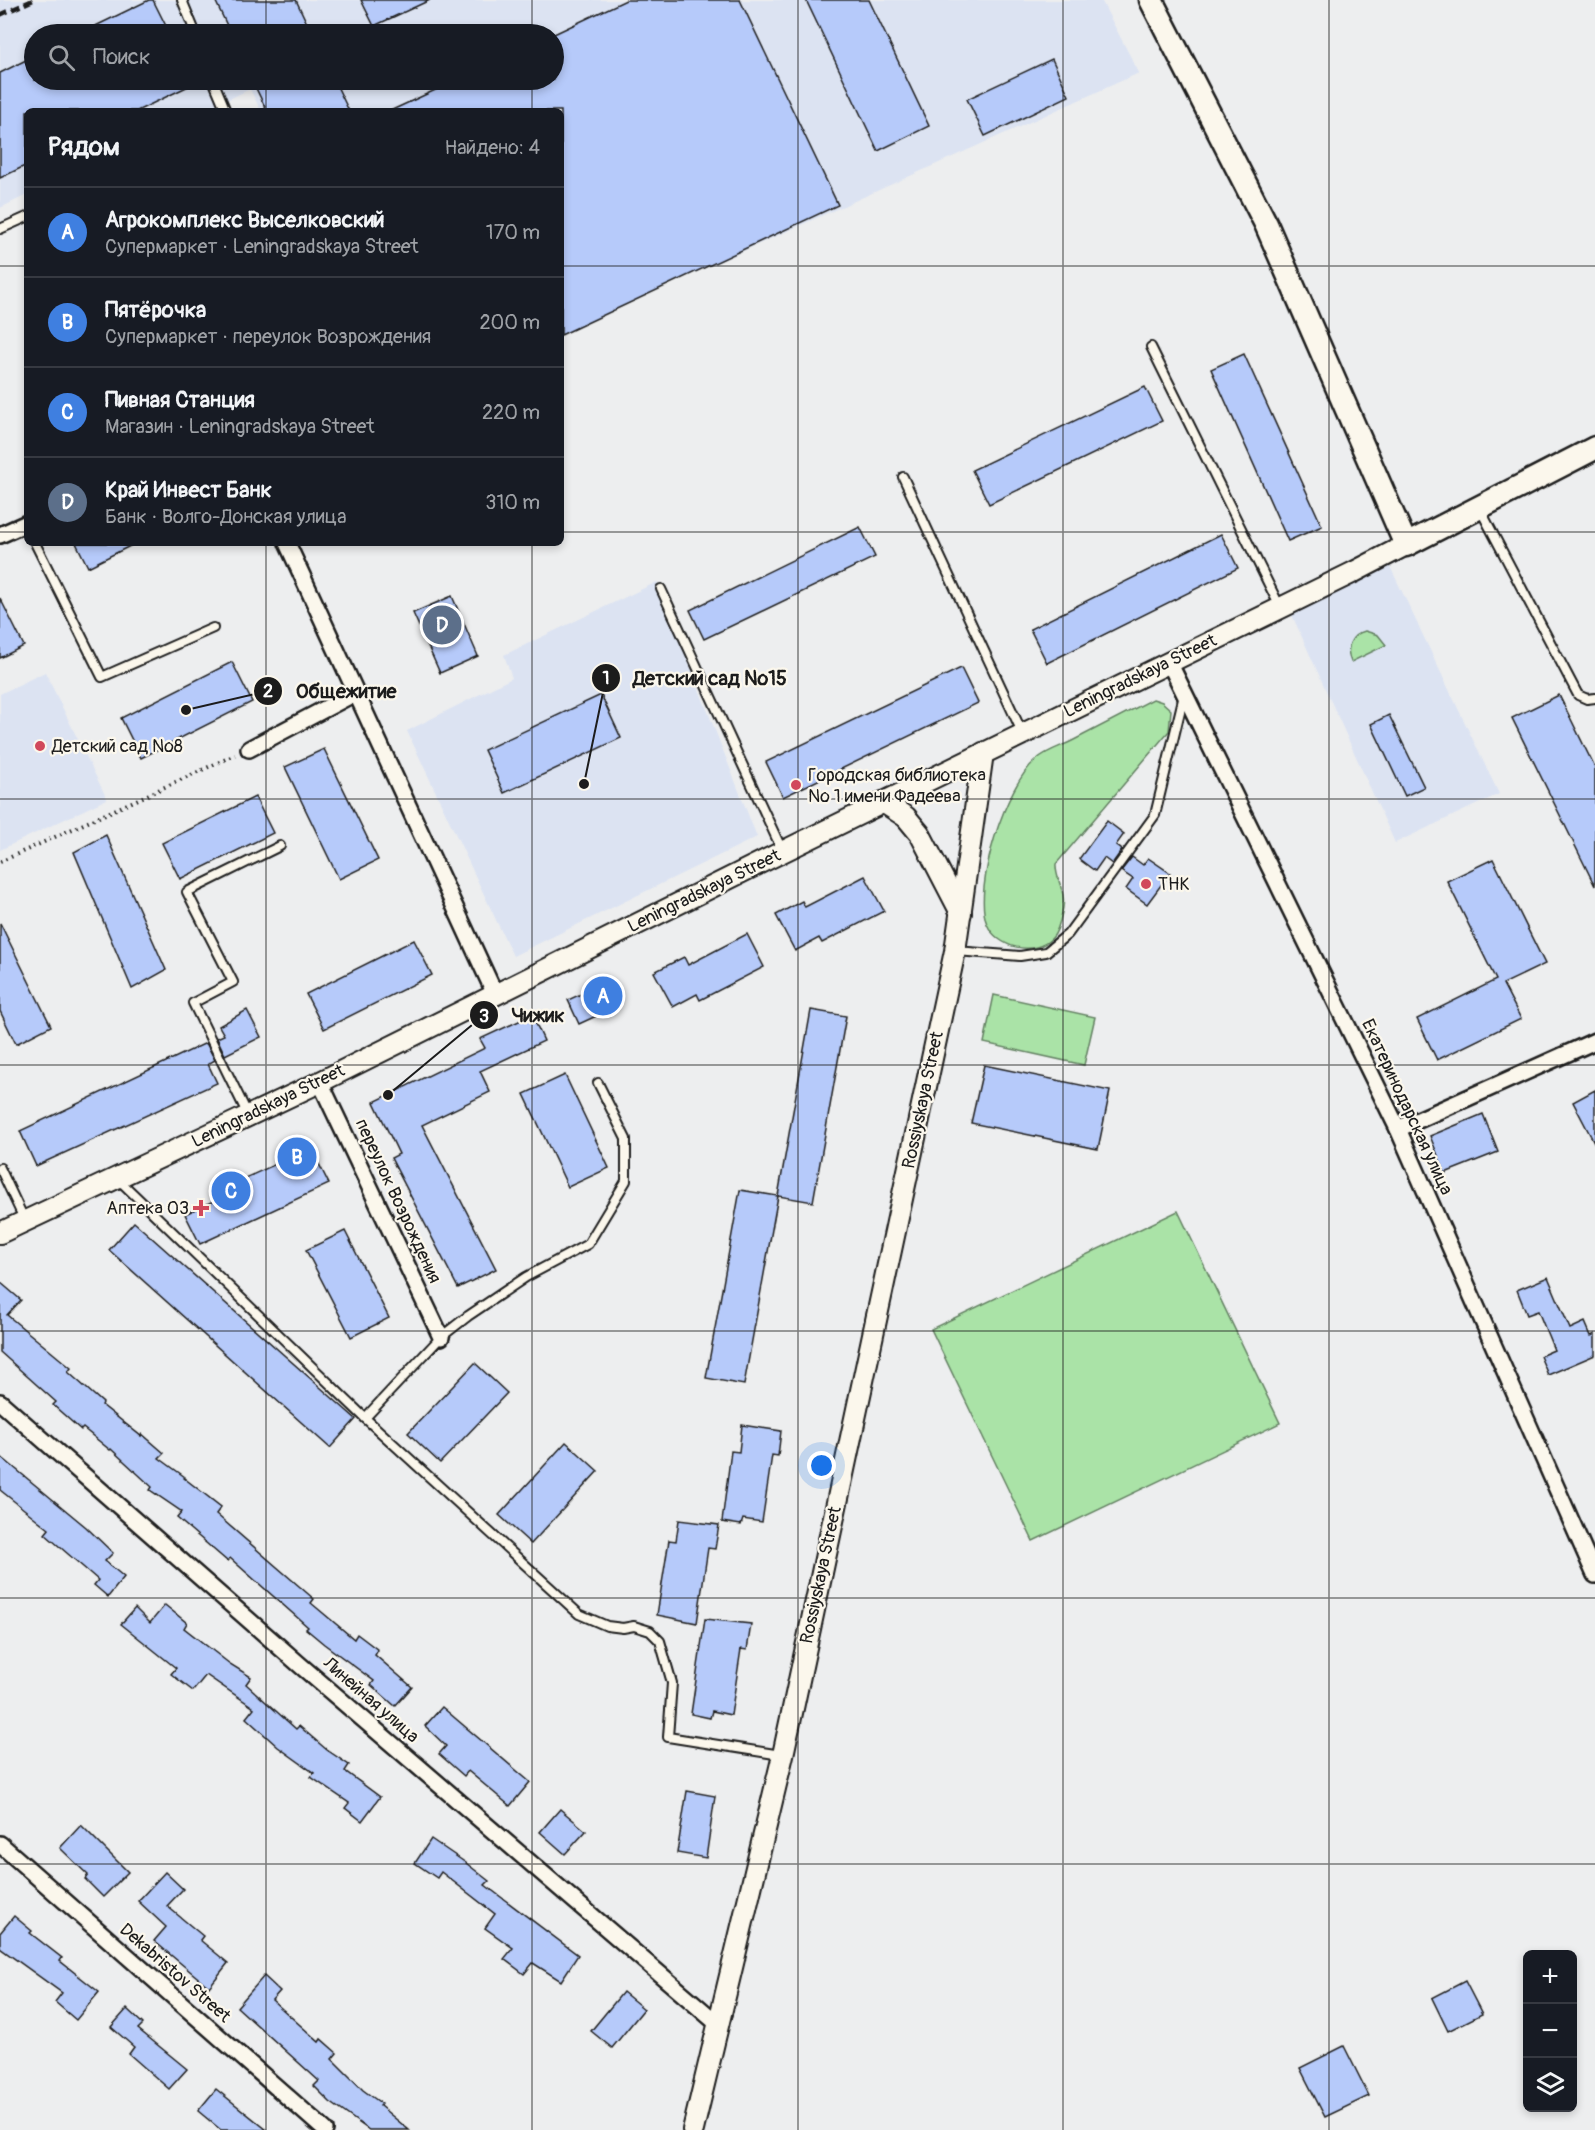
<!DOCTYPE html>
<html lang="ru">
<meta charset="utf-8">
<style>
:root{--surface:#171b24;--page:#20242c;--text:#f1f3f6;--muted:#9ea1a6;--line:#363941;--accent:#d1495b}
body{margin:0;font-family:Pangolin,sans-serif;background:var(--page);color:var(--text)}
.controls{position:absolute;right:18px;bottom:18px;display:grid;overflow:hidden;border-radius:9px;box-shadow:0 3px 9px #0003}
.controls button{width:54px;height:54px;display:grid;place-items:center;padding:0;border:0;border-bottom:2px solid var(--line);background:var(--surface);color:var(--text);font:30px sans-serif}
.you{position:absolute;left:822px;top:1466px;width:21px;height:21px;margin:-15px;border:4px solid #fff;border-radius:50%;background:#1a73e8;box-shadow:0 0 0 9px #1a73e833}
.badge{display:grid;place-items:center;width:39px;height:39px;border-radius:50%;background:var(--accent);color:#fff;font-size:20px;font-weight:700}
.pin{position:absolute;translate:-50% -50%;border:3px solid #fff;box-shadow:0 2px 6px #0006}
.list{margin:0;padding:0;list-style:none}
h2{display:flex;justify-content:space-between;align-items:center;height:78px;margin:0;padding:0 24px;font-size:26px}
h2 small{font-size:20px;font-weight:400;color:var(--muted)}
.list li{display:grid;grid-template-columns:39px 1fr auto;gap:18px;align-items:center;box-sizing:border-box;height:90px;padding:0 24px;border-top:2px solid var(--line)}
.list b{display:block;font-size:22px;white-space:nowrap}
.list p{margin:0;font-size:20px;white-space:nowrap;color:var(--muted)}
.list em{font-size:20px;font-style:normal;color:var(--muted)}
.icon{flex:none;width:33px;height:33px;fill:none;stroke:currentColor;stroke-width:2;stroke-linecap:round;stroke-linejoin:round}
.map{position:relative;flex:none;width:1595px;height:2130px;overflow:hidden}
.search{position:absolute;background:var(--surface);box-shadow:0 3px 9px #0003;left:24px;top:24px;width:540px;height:66px;display:flex;align-items:center;gap:15px;box-sizing:border-box;padding:0 21px;border-radius:33px;color:var(--muted);font-size:22px}
.panel{position:absolute;background:var(--surface);box-shadow:0 3px 9px #0003;left:24px;top:108px;width:540px;height:438px;border-radius:9px}
.map>svg:first-child{display:block}
.built{fill:#dce3f2;fill-rule:evenodd}
.green{fill:#aae3a7;stroke:#638062;stroke-width:1.5}
.building{fill:#b6cafa;stroke:#1c1c1c;stroke-width:1.5}
.lines{fill:none;stroke-linecap:round;stroke-linejoin:round}
.service-casing{stroke:#1c1c1c;stroke-width:12}
.minor-casing{stroke:#1c1c1c;stroke-width:20}
.tertiary-casing{stroke:#1c1c1c;stroke-width:24}
.secondary-casing{stroke:#1c1c1c;stroke-width:27}
.path{stroke:#1c1c1c;stroke-width:4;stroke-dasharray:1.5 4.5;stroke-linecap:butt}
.service{stroke:#fbf7ec;stroke-width:8}
.minor{stroke:#fbf7ec;stroke-width:15}
.tertiary{stroke:#fbf7ec;stroke-width:20}
.secondary{stroke:#fbf7ec;stroke-width:22}
.rail{stroke:#1c1c1c;stroke-width:4.5;stroke-dasharray:9 4.5;stroke-linecap:butt}
.grid{fill:none;stroke:#1c1c1c;stroke-width:1.5;stroke-opacity:0.55}
.poi-dot{fill:#d1495b;stroke:#fbf7ec;stroke-width:2}
.labels{text-anchor:middle;dominant-baseline:central;stroke-width:4.5;stroke-linejoin:round;paint-order:stroke}
.street-label{font-size:18px;fill:#1c1c1c;stroke:#fbf7ec}
.poi-label{font-size:18px;fill:#1c1c1c;stroke:#fbf7ec;text-anchor:start}
.leader{fill:none;stroke:#1c1c1c;stroke-width:2}
.callout-dot{fill:#1c1c1c;stroke:#fbf7ec;stroke-width:2}
.mark-label{font-size:18px;text-anchor:middle;font-weight:bold;fill:#fff}
.callout-label{font-size:20px;text-anchor:middle;font-weight:bold;fill:#1c1c1c;stroke:#fbf7ec;stroke-width:4.5;stroke-linejoin:round;paint-order:stroke}
</style>
<div class="map">
<svg width="1595" height="2130" viewBox="0 0 1595 2130">
<rect width="100%" height="100%" fill="#edeeef"/>
<filter id="ink" filterUnits="userSpaceOnUse"><feTurbulence type="fractalNoise" baseFrequency=".0167" numOctaves="2"/><feDisplacementMap in="SourceGraphic" scale="12" xChannelSelector="R" yChannelSelector="G"/><feConvolveMatrix kernelMatrix="1 2 1 2 8 2 1 2 1" color-interpolation-filters="sRGB"/></filter>
<g filter="url(#ink)">
<g class="built">
<path d="M 0,0 L 1101,0 L 1139,73 L 561,333 L 561,111 L 261,111 L 250,89 L 204,111 L 27,111 L 27,195 L 0,208 ZM 34,34 L 554,34 L 554,80 L 34,80 Z"/>
<polygon points="1385,556 1499,794 1395,843 1287,604"/>
<polygon points="657,582 757,837 513,956 407,731 512,678 504,655"/>
<polygon points="45,672 107,799 0,850 0,694"/>
</g>
<g class="green">
<path d="M 1365,631 L 1378,635 L 1386,645 L 1351,662 C 1345,648 1350,635 1365,631 Z"/>
<path d="M 1153,699 L 1162,702 L 1171,710 L 1169,731 L 1056,864 C 1055,879 1066,890 1063,908 C 1061,917 1059,931 1052,938 C 1034,957 997,948 987,924 C 972,888 1006,784 1036,760 C 1045,751 1060,747 1072,741 C 1099,727 1126,713 1153,699 Z"/>
<polygon points="994,995 1095,1017 1084,1065 984,1043"/>
<polygon points="1178,1211 1280,1423 1033,1541 931,1329"/>
</g>
<g class="building">
<polygon points="149,0 153,0 170,34 79,34"/>
<polygon points="215,0 296,0 312,34 231,34"/>
<polygon points="361,0 430,0 374,26"/>
<polygon points="626,0 740,0 838,205 561,335 561,111 390,111 457,80 554,80 554,34"/>
<polygon points="806,0 869,0 929,126 878,151"/>
<polygon points="34,56 34,80 201,80 137,111 27,111 27,165 0,178 0,73"/>
<polygon points="1052,59 1069,96 985,136 967,99"/>
<polygon points="252,80 334,80 349,111 267,111"/>
<polygon points="1244,354 1322,526 1288,541 1211,369"/>
<polygon points="1145,387 1162,421 989,504 972,470"/>
<polygon points="860,527 875,557 704,639 690,610"/>
<polygon points="1221,534 1238,568 1047,663 1030,629"/>
<polygon points="76,543 136,543 88,567"/>
<polygon points="452,596 478,656 440,673 413,613"/>
<polygon points="0,598 24,646 0,658"/>
<polygon points="232,662 252,702 141,758 121,718"/>
<polygon points="961,668 978,703 783,797 766,762"/>
<polygon points="601,695 621,738 504,793 484,750"/>
<polygon points="1559,695 1595,768 1595,886 1512,718"/>
<polygon points="1389,715 1424,787 1405,796 1371,724"/>
<polygon points="324,749 378,860 339,879 285,767"/>
<polygon points="255,797 273,833 180,879 162,843"/>
<polygon points="1107,821 1124,834 1116,845 1122,850 1112,864 1104,858 1095,871 1079,859"/>
<polygon points="106,835 166,970 132,989 74,852"/>
<polygon points="1132,857 1143,865 1148,858 1170,873 1147,904 1126,889 1133,879 1121,871"/>
<polygon points="1493,859 1545,964 1503,984 1521,1019 1437,1060 1417,1019 1496,980 1447,881"/>
<polygon points="865,876 884,911 822,943 819,938 795,951 776,915 802,901 805,907"/>
<polygon points="0,923 51,1026 16,1044 0,1011"/>
<polygon points="747,934 764,967 700,1000 697,994 673,1007 654,972 684,957 688,965"/>
<polygon points="414,940 432,975 324,1029 306,994"/>
<polygon points="609,981 620,1005 579,1024 568,1000"/>
<polygon points="247,1010 261,1037 225,1055 217,1038 224,1035 219,1026"/>
<polygon points="811,1010 846,1016 813,1202 778,1196"/>
<polygon points="532,1015 544,1041 480,1071 490,1092 422,1125 496,1269 458,1288 391,1158 399,1154 374,1102 485,1048 480,1039"/>
<polygon points="206,1043 215,1060 208,1064 217,1083 36,1166 20,1131"/>
<polygon points="984,1065 1110,1091 1098,1149 971,1123"/>
<polygon points="565,1075 609,1168 568,1187 524,1094"/>
<polygon points="1595,1090 1595,1144 1573,1102"/>
<polygon points="1483,1114 1498,1152 1445,1173 1430,1136"/>
<polygon points="311,1148 329,1184 200,1244 185,1214 244,1187 241,1180"/>
<polygon points="740,1190 778,1196 744,1385 706,1378"/>
<polygon points="134,1222 356,1419 330,1448 109,1250"/>
<polygon points="345,1231 389,1318 351,1337 306,1250"/>
<polygon points="1548,1277 1570,1329 1585,1322 1591,1336 1595,1334 1595,1355 1548,1375 1540,1356 1554,1350 1538,1311 1527,1315 1517,1290"/>
<polygon points="0,1282 21,1300 7,1315 71,1368 68,1372 103,1403 102,1405 141,1436 142,1434 164,1453 159,1458 185,1477 184,1478 221,1507 216,1514 314,1599 311,1603 354,1639 357,1634 378,1650 375,1655 412,1687 395,1706 371,1685 374,1681 324,1644 306,1629 308,1627 230,1558 227,1561 177,1518 182,1512 150,1490 152,1487 111,1449 110,1450 83,1428 81,1430 53,1405 56,1402 0,1352"/>
<polygon points="475,1363 507,1393 440,1463 408,1433"/>
<polygon points="742,1425 781,1431 778,1456 772,1455 762,1522 743,1519 741,1525 722,1522 731,1451 739,1452"/>
<polygon points="566,1442 598,1471 531,1544 499,1515"/>
<polygon points="0,1456 86,1527 113,1553 105,1561 124,1577 108,1597 94,1585 98,1580 45,1534 49,1529 0,1490"/>
<polygon points="679,1520 719,1525 715,1549 708,1548 697,1623 657,1615 669,1540 676,1541"/>
<polygon points="165,1605 187,1623 184,1628 230,1664 251,1677 246,1684 296,1729 299,1726 327,1750 349,1765 345,1771 380,1797 362,1821 345,1808 349,1803 311,1777 314,1773 278,1747 246,1718 254,1708 206,1675 193,1691 171,1674 176,1668 121,1624 135,1608 150,1623"/>
<polygon points="705,1619 751,1624 747,1650 741,1649 731,1715 712,1711 710,1718 691,1714"/>
<polygon points="442,1707 530,1782 510,1806 468,1771 464,1776 439,1754 446,1746 425,1726"/>
<polygon points="687,1791 715,1796 706,1858 677,1853"/>
<polygon points="560,1809 586,1831 565,1854 540,1832"/>
<polygon points="81,1825 128,1872 103,1897 85,1879 88,1875 60,1848"/>
<polygon points="431,1839 466,1863 489,1881 485,1885 578,1955 561,1981 533,1963 524,1974 504,1959 513,1948 485,1928 495,1914 441,1872 437,1878 415,1863"/>
<polygon points="165,1872 183,1889 167,1906 203,1936 200,1940 228,1963 209,1987 154,1941 166,1927 138,1901"/>
<polygon points="14,1916 32,1931 30,1933 62,1958 60,1961 99,1992 76,2020 55,2002 62,1993 0,1948 0,1933"/>
<polygon points="264,1976 280,1991 272,2000 319,2042 321,2039 337,2053 332,2059 363,2090 382,2104 380,2106 409,2130 369,2130 330,2102 314,2086 319,2081 237,2007"/>
<polygon points="1465,1981 1482,2014 1448,2031 1432,1998"/>
<polygon points="623,1992 644,2009 612,2048 591,2031"/>
<polygon points="127,2009 143,2024 138,2029 187,2069 169,2089 129,2054 134,2047 111,2027"/>
<polygon points="1344,2046 1369,2096 1325,2117 1300,2068"/>
<polygon points="216,2089 267,2130 221,2130 198,2111"/>
</g>
<g class="lines">
<g class="service-casing">
<g id="service">
<polyline points="182,0 196,34"/>
<polyline points="213,80 226,111"/>
<polyline points="0,229 27,217"/>
<polyline points="1151,347 1280,607"/>
<polyline points="903,477 1022,732"/>
<polyline points="1480,509 1578,695 1587,699 1595,698"/>
<polyline points="35,543 102,677 213,628"/>
<polyline points="661,589 782,850"/>
<polyline points="956,951 1020,956 1046,952 1068,934 1155,815 1184,695"/>
<polyline points="248,1115 193,1003 233,982 187,892 280,846"/>
<polyline points="0,1168 25,1221"/>
<polyline points="119,1180 365,1418 579,1614 607,1626 623,1628 634,1626 650,1631 660,1641 672,1683 668,1737 781,1755"/>
<polyline points="365,1418 441,1337 468,1316 526,1277 588,1244 626,1181 626,1139 598,1083"/>
</g>
</g>
<g class="minor-casing">
<g id="minor">
<polyline points="0,535 27,523"/>
<polyline points="287,543 495,994"/>
<polyline points="1169,662 1398,1129 1595,1575"/>
<polyline points="249,749 355,693"/>
<polyline points="320,1082 441,1337"/>
<polyline points="1398,1129 1595,1041"/>
<polyline points="0,1402 300,1665 718,2024"/>
<polyline points="0,1844 325,2130"/>
</g>
</g>
<g class="tertiary-casing">
<g id="tertiary">
<polyline points="883,802 906,817 920,834 961,913"/>
<polyline points="0,1233 320,1082 782,852 1354,572 1406,545"/>
<polyline points="693,2130 783,1755 955,951 983,753"/>
</g>
</g>
<g class="secondary-casing">
<polyline id="secondary" points="1151,0 1266,224 1406,545 1595,448"/>
</g>
<polyline class="path" points="0,862 235,755"/>
<use href="#service" class="service"/>
<use href="#minor" class="minor"/>
<use href="#tertiary" class="tertiary"/>
<use href="#secondary" class="secondary"/>
<polyline class="rail" points="0,15 33,0"/>
</g>
</g>
<path class="grid" d="M 266,0 L 266,34M 532,0 L 532,34M 798,0 L 798,2130M 1063,0 L 1063,2130M 1329,0 L 1329,2130M 266,80 L 266,111M 532,80 L 532,111M 0,266 L 27,266M 561,266 L 1595,266M 0,532 L 27,532M 561,532 L 1595,532M 266,543 L 266,2130M 532,543 L 532,2130M 0,799 L 1595,799M 0,1065 L 1595,1065M 0,1331 L 1595,1331M 0,1598 L 1595,1598M 0,1864 L 1595,1864"/>
<g class="poi-dot">
<circle cx="40" cy="746" r="6"/>
<circle cx="796" cy="785" r="6"/>
<circle cx="1146" cy="884" r="6"/>
<path d="M198 1199h6v6h6v6h-6v6h-6v-6h-6v-6h6z"/>
</g>
<g class="labels">
<g class="street-label">
<text transform="translate(1140 676) rotate(-26)">Leningradskaya Street</text>
<text transform="translate(704 891) rotate(-26)">Leningradskaya Street</text>
<text transform="translate(923 1100) rotate(-78)">Rossiyskaya Street</text>
<text transform="translate(268 1106) rotate(-26)">Leningradskaya Street</text>
<text transform="translate(1407 1107) rotate(65)">Екатеринодарская улица</text>
<text transform="translate(398 1201) rotate(65)">переулок Возрождения</text>
<text transform="translate(821 1575) rotate(-78)">Rossiyskaya Street</text>
<text transform="translate(371 1700) rotate(41)">Линейная улица</text>
<text transform="translate(175 1973) rotate(41)">Dekabristov Street</text>
</g>
<g class="poi-label">
<text x="52" y="746">Детский сад №8</text>
<text x="808" y="775">Городская библиотека<tspan x="808" dy="21">№ 1 имени Фадеева</tspan></text>
<text x="1158" y="884">ТНК</text>
<text x="189" y="1208" text-anchor="end">Аптека 03</text>
</g>
</g>
<path class="leader" d="M584 784L606 678M186 710L268 691M388 1095L484 1015"/>
<g class="callout-dot">
<circle cx="584" cy="784" r="6"/>
<circle cx="186" cy="710" r="6"/>
<circle cx="388" cy="1095" r="6"/>
<circle cx="606" cy="678" r="15"/>
<circle cx="268" cy="691" r="15"/>
<circle cx="484" cy="1015" r="15"/>
</g>
<g class="mark-label">
<text x="606" y="684">1</text>
<text x="268" y="697">2</text>
<text x="484" y="1022">3</text>
</g>
<g class="callout-label">
<text x="710" y="685">Детский сад №15</text>
<text x="346" y="698">Общежитие</text>
<text x="538" y="1022">Чижик</text>
</g>
</svg>
<div class="controls">
<button>+</button>
<button>−</button>
<button><svg class="icon" aria-label="layers" viewBox="0 0 24 24"><path d="M12 4l9 5-9 5-9-5zM3 14l9 5 9-5"/></svg></button>
</div>
<div class="you"></div>
<div class="pin badge" style="left:603px;top:996px;background:#3f7fe0">A</div>
<div class="pin badge" style="left:297px;top:1157px;background:#3f7fe0">B</div>
<div class="pin badge" style="left:231px;top:1191px;background:#3f7fe0">C</div>
<div class="pin badge" style="left:442px;top:625px;background:#5c6f8a">D</div>
<div class="search"><svg class="icon" aria-label="search" viewBox="0 0 24 24"><circle cx="10" cy="10" r="6"/><path d="M15 15l6 6"/></svg>Поиск</div>
<section class="panel">
<h2>Рядом<small>Найдено: 4</small></h2>
<ul class="list">
<li><span class="badge" style="background:#3f7fe0">A</span><div><b>Агрокомплекс Выселковский</b><p>Супермаркет · Leningradskaya Street</p></div><em>170 m</em></li>
<li><span class="badge" style="background:#3f7fe0">B</span><div><b>Пятёрочка</b><p>Супермаркет · переулок Возрождения</p></div><em>200 m</em></li>
<li><span class="badge" style="background:#3f7fe0">C</span><div><b>Пивная Станция</b><p>Магазин · Leningradskaya Street</p></div><em>220 m</em></li>
<li><span class="badge" style="background:#5c6f8a">D</span><div><b>Край Инвест Банк</b><p>Банк · Волго-Донская улица</p></div><em>310 m</em></li>
</ul>
</section>
</div>
